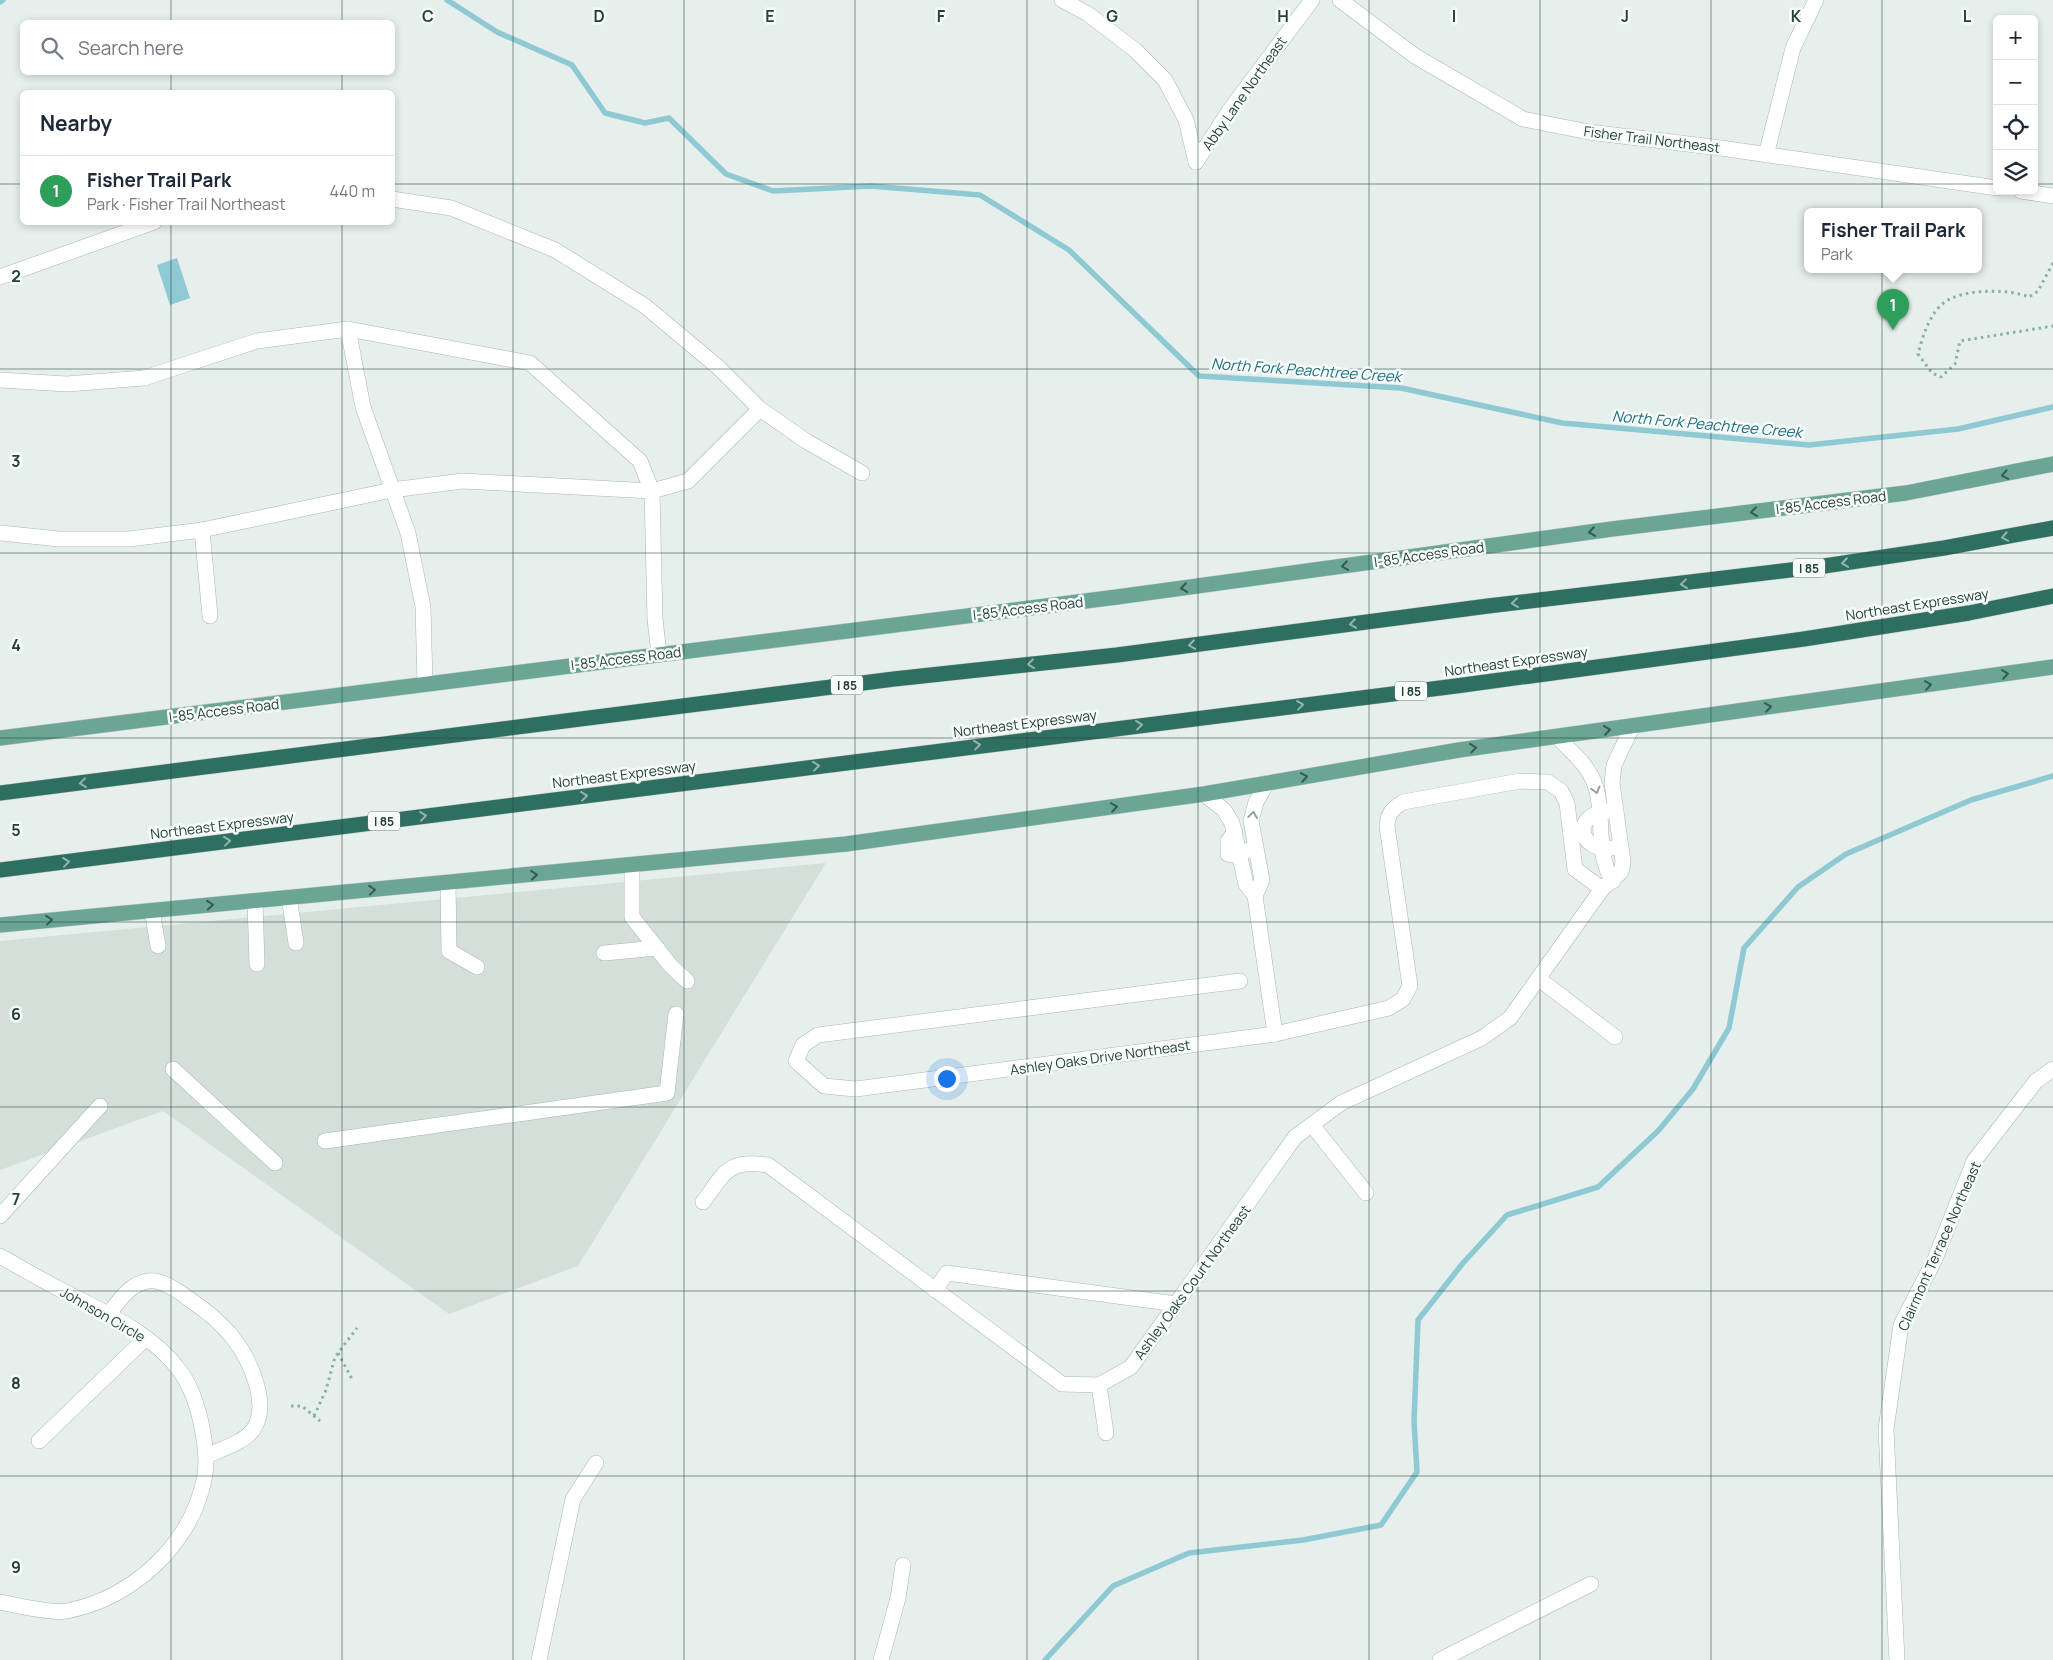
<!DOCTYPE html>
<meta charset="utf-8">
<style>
:root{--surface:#fff;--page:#f2f2f3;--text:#1f2937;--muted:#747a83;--line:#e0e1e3;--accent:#b45309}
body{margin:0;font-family:Manrope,sans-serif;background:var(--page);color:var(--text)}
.controls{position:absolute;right:15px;top:15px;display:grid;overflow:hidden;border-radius:8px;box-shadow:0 2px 8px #0003}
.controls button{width:45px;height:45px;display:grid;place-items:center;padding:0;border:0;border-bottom:1px solid var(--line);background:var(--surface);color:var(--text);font:25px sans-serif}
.you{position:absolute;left:946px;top:1078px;width:18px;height:18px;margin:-12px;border:4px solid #fff;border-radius:50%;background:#1a73e8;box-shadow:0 0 0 8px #1a73e833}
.badge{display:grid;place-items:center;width:32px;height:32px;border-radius:50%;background:var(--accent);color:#fff;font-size:16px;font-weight:700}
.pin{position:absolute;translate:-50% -41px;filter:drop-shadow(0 1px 2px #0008)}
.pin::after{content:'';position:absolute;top:26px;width:18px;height:15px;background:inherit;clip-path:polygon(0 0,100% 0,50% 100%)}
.popup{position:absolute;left:1804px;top:208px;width:178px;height:65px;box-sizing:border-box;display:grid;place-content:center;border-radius:8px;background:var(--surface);filter:drop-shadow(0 1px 4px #0005);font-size:16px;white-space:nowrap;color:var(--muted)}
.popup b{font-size:19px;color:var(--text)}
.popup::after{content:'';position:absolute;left:50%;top:100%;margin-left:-10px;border:10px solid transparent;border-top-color:var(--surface)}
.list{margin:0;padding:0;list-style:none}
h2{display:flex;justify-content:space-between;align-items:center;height:65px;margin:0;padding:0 20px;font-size:21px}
h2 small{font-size:16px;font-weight:400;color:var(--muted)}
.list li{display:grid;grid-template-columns:32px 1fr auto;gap:15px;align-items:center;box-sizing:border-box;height:70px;padding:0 20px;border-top:1px solid var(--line)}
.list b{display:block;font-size:19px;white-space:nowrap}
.list p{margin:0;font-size:16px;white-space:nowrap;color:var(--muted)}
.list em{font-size:16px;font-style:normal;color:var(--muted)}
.icon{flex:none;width:28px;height:28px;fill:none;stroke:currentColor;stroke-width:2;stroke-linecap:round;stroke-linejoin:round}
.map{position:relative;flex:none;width:2053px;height:1660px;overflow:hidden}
.search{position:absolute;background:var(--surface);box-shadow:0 2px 8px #0003;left:20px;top:20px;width:375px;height:55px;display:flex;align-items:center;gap:12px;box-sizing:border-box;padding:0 18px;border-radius:8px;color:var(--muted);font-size:19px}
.panel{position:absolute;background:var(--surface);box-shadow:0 2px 8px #0003;left:20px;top:90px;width:375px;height:135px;border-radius:8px}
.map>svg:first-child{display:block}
.built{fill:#d4dfda}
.water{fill:#8ec9d4}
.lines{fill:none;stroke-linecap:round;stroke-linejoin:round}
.stream{stroke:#8ec9d4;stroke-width:5.5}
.minor-casing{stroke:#a8b8b2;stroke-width:16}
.major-casing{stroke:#c2cac8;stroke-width:16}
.highway-casing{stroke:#c2cac8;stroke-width:16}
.path{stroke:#86b3a5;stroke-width:3;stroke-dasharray:2.5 4;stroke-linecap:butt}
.minor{stroke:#fff;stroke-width:15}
.major{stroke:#6aa596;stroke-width:15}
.highway{stroke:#2f6f62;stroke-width:15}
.oneway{stroke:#365b51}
.oneway2{stroke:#93b5ae}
.oneway3{stroke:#92a09c}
.grid{fill:none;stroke:#24423a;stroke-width:1;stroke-opacity:0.55}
.labels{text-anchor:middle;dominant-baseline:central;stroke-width:5;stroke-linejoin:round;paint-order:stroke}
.shield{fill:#f7fbf9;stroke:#637a73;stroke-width:1}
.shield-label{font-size:12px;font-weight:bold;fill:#24423a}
.street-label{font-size:14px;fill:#24423a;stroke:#f7fbf9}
.water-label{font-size:15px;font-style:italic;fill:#1c6f80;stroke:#f7fbf9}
.grid-label{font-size:16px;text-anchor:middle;font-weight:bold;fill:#24423a;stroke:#f7fbf9;stroke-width:5;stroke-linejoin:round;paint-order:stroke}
</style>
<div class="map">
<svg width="2053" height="1660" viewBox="0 0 2053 1660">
<rect width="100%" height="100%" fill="#e6efeb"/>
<polygon class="built" points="826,863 578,1266 449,1314 163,1111 0,1170 0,941"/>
<polygon class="water" points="177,258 190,298 170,305 157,265"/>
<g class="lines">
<g class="stream">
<polyline points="447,0 497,32 572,65 605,113 645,123 669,118 726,174 773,191 871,186 980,195 1069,250 1199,376 1401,388 1562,423 1809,445 1958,429 2053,407"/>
<polyline points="0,2 3,0"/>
<polyline points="1045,1660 1113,1586 1189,1553 1303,1540 1381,1525 1417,1472 1414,1421 1418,1320 1463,1263 1507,1215 1598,1187 1658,1131 1693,1089 1729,1028 1744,948 1798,887 1846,854 1971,800 2053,776"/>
</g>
<g class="minor-casing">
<g id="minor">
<polyline points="1062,0 1088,14 1135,50 1165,80 1186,120 1196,162"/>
<polyline points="1340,0 1415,56 1523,119 1589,132 1721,148 1997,188"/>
<polyline points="1766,155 1793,48 1816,0"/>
<polyline points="1196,162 1229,111 1312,0"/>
<polyline points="2021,191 2053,196"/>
<polyline points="392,199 451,208 555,250 645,306 718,367 760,409 688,481 652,491 655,619 659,654"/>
<polyline points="0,277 154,222"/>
<polyline points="348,329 363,407 408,533 423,607 425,684"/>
<polyline points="0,380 67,384 144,378 257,341 348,329 530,363 640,461 652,491 463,481 392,490 202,530 129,539 59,539 0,533"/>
<polyline points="760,409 806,441 862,473"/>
<polyline points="202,530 210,616"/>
<path d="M 1558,737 C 1571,752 1587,764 1594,782 C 1606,813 1594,853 1613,881"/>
<polyline points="1204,794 1224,810 1232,823 1246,884 1255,896 1275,1034 856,1089 824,1086 796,1061 803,1045 818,1035 1240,981"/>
<path d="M 1608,811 C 1570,815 1579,852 1612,848"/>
<polyline points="1235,832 1228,841 1228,854 1232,855 1250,850"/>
<polyline points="632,866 632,917 670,965 687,981"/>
<polyline points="448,882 449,951 477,967"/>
<polyline points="1255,896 1262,880 1251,821 1256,802 1267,783"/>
<polyline points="289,897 296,943"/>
<polyline points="255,901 257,964"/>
<polyline points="152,910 158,946"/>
<polyline points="604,953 657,948"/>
<polyline points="1539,979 1615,1037"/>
<path d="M 1275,1034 L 1389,1008 L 1403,999 L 1410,986 L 1387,826 C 1388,813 1392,809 1403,802 L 1520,781 L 1548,782 L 1561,791 L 1567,803 L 1575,869 L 1602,889"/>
<polyline points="173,1069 275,1163"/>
<polyline points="1312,1125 1366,1193"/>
<polyline points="325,1141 667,1093 676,1014"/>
<path d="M 703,1202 C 725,1172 728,1159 768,1165 L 1062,1384 L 1099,1385 L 1131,1367 L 1295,1137 L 1341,1103 L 1482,1038 L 1510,1018 L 1602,889 L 1621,872 L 1623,862 L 1612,783 L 1614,765 L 1632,727"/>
<polyline points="0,1216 100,1106"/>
<path d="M 0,1256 C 21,1268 42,1280 63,1291 C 104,1312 152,1333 180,1371 C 192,1387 198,1408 202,1427 C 205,1445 208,1462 204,1480 C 190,1546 132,1598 67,1611 C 53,1614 15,1605 0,1602"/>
<polyline points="935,1290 947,1273 1176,1304"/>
<path d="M 108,1315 C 119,1301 129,1284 148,1281 C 162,1279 178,1291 189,1299 C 223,1322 246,1346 257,1386 C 261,1401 262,1417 253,1430 C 243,1443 221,1449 206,1456"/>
<polyline points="1099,1385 1106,1433"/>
<polyline points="39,1441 146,1338"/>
<polyline points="539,1660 573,1499 596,1463"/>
<polyline points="881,1660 898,1598 903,1565"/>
<polyline points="1440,1660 1591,1584"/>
<polyline points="1897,1660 1886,1429 1901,1325 1935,1259 1974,1161 2036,1081 2053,1069"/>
</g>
</g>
<g class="major-casing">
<g id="major">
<polyline points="0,738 1117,597 1612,529 1906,493 2053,464"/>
<polyline points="0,925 846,844 1204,794 1459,750 2053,667"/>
</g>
</g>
<g class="highway-casing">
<g id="highway">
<polyline points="0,793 894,679 1117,655 1488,606 1824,566 1944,548 2053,528"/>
<polyline points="0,870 1456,686 1804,639 1969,613 2053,596"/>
</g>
</g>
<g class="path">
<path d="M 2053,263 L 2038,291 L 2029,297 C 2009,289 1970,289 1950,299 C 1931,308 1923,335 1918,354 L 1932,373 L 1941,377 L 1955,364 L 1960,341 L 2053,326"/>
<polyline points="338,1353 352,1379"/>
<polyline points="291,1406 302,1406 320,1421"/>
<polyline points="314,1416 326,1390 335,1357 357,1328"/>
</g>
<use href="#minor" class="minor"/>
<use href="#major" class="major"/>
<use href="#highway" class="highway"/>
</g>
<defs><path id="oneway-chevron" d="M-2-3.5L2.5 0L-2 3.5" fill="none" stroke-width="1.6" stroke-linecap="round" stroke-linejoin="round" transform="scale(1.25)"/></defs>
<g class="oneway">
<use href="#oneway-chevron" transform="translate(2005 475) rotate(169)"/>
<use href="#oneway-chevron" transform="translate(1754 512) rotate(173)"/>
<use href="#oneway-chevron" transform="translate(1592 532) rotate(172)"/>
<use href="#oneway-chevron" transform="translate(1345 566) rotate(172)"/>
<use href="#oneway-chevron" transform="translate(1184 588) rotate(172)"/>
<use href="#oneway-chevron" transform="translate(2005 674) rotate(-8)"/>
<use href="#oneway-chevron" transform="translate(1928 685) rotate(-8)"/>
<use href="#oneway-chevron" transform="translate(1768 707) rotate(-8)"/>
<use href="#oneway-chevron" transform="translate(1607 730) rotate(-8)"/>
<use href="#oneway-chevron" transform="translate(1473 748) rotate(-7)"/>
<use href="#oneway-chevron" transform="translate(1304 777) rotate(-10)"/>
<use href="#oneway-chevron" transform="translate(1114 807) rotate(-8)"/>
<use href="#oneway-chevron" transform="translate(534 875) rotate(-5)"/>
<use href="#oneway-chevron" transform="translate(372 890) rotate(-5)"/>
<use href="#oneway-chevron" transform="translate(210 905) rotate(-5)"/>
<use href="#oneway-chevron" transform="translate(49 920) rotate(-6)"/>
</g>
<g class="oneway2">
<use href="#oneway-chevron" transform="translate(2005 537) rotate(169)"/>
<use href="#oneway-chevron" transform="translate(1845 563) rotate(172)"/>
<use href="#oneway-chevron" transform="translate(1684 584) rotate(173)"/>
<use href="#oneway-chevron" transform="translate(1515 603) rotate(174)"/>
<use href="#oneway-chevron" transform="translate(1353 624) rotate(172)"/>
<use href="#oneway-chevron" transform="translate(1192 645) rotate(172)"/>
<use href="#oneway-chevron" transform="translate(1031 664) rotate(174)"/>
<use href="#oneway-chevron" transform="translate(1300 705) rotate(-7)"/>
<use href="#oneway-chevron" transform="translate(1139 725) rotate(-7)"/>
<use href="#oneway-chevron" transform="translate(977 745) rotate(-7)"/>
<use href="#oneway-chevron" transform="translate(816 766) rotate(-7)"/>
<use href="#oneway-chevron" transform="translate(83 783) rotate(173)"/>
<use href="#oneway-chevron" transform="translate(584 796) rotate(-7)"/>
<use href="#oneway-chevron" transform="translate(423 816) rotate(-7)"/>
<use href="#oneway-chevron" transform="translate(227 841) rotate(-7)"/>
<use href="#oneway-chevron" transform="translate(66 862) rotate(-7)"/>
</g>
<g class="oneway3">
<use href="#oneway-chevron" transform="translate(1596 790) rotate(75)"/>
<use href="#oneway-chevron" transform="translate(1253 815) rotate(-82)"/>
</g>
<path class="grid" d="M 171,0 L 171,22M 342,0 L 342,22M 513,0 L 513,1660M 684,0 L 684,1660M 855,0 L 855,1660M 1027,0 L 1027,1660M 1198,0 L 1198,1660M 1369,0 L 1369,1660M 1540,0 L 1540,1660M 1711,0 L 1711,1660M 1882,0 L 1882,1660M 171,72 L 171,92M 342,72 L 342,92M 0,184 L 22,184M 392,184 L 1997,184M 2034,184 L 2053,184M 171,222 L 171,1660M 342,222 L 342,1660M 0,369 L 2053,369M 0,553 L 2053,553M 0,738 L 2053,738M 0,922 L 2053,922M 0,1107 L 2053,1107M 0,1291 L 2053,1291M 0,1476 L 2053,1476"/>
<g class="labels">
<g class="shield">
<rect x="1793" y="558.5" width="32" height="19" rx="4"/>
<rect x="831" y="675.5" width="32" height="19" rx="4"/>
<rect x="1395" y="681.5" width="32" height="19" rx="4"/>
<rect x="368" y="811.5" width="32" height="19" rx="4"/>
</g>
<g class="shield-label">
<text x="1809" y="568">I 85</text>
<text x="847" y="685">I 85</text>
<text x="1411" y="691">I 85</text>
<text x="384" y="821">I 85</text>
</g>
<g class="street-label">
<text transform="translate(1244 93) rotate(-55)">Abby Lane Northeast</text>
<text transform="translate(1652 139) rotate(7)">Fisher Trail Northeast</text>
<text transform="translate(1831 502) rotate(-7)">I-85 Access Road</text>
<text transform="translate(1429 554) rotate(-8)">I-85 Access Road</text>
<text transform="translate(1917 604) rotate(-9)">Northeast Expressway</text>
<text transform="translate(1028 608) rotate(-7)">I-85 Access Road</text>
<text transform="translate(626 658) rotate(-7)">I-85 Access Road</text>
<text transform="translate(1516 661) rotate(-8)">Northeast Expressway</text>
<text transform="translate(224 710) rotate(-7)">I-85 Access Road</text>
<text transform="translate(1025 723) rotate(-7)">Northeast Expressway</text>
<text transform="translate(624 774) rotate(-7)">Northeast Expressway</text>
<text transform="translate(222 825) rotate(-7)">Northeast Expressway</text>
<text transform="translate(1100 1057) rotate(-8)">Ashley Oaks Drive Northeast</text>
<text transform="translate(1939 1246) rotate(-66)">Clairmont Terrace Northeast</text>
<text transform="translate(1192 1282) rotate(-54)">Ashley Oaks Court Northeast</text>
<text transform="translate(103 1314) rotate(30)">Johnson Circle</text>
</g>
<g class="water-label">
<text transform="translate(1306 370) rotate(4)">North Fork Peachtree Creek</text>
<text transform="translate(1707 424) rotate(5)">North Fork Peachtree Creek</text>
</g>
</g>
<g class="grid-label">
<text x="428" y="22">C</text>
<text x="599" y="22">D</text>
<text x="770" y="22">E</text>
<text x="941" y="22">F</text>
<text x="1112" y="22">G</text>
<text x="1283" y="22">H</text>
<text x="1454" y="22">I</text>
<text x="1625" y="22">J</text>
<text x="1796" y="22">K</text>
<text x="1967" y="22">L</text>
<text x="16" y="282">2</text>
<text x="16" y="467">3</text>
<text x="16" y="651">4</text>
<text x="16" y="836">5</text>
<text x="16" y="1020">6</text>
<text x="16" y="1205">7</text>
<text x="16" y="1389">8</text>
<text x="16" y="1573">9</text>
</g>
</svg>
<div class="controls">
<button>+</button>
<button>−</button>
<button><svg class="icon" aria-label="locate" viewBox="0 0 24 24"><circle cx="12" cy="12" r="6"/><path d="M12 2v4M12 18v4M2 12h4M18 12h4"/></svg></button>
<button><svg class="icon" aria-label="layers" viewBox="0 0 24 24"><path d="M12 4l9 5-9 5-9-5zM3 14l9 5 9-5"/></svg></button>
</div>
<div class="you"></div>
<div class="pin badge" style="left:1893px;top:330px;background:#2e9e5b">1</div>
<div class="popup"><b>Fisher Trail Park</b>Park</div>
<div class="search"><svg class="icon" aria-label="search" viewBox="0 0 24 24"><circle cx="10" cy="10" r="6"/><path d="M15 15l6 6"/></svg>Search here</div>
<section class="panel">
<h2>Nearby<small></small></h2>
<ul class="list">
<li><span class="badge" style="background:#2e9e5b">1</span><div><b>Fisher Trail Park</b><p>Park · Fisher Trail Northeast</p></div><em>440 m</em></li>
</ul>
</section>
</div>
